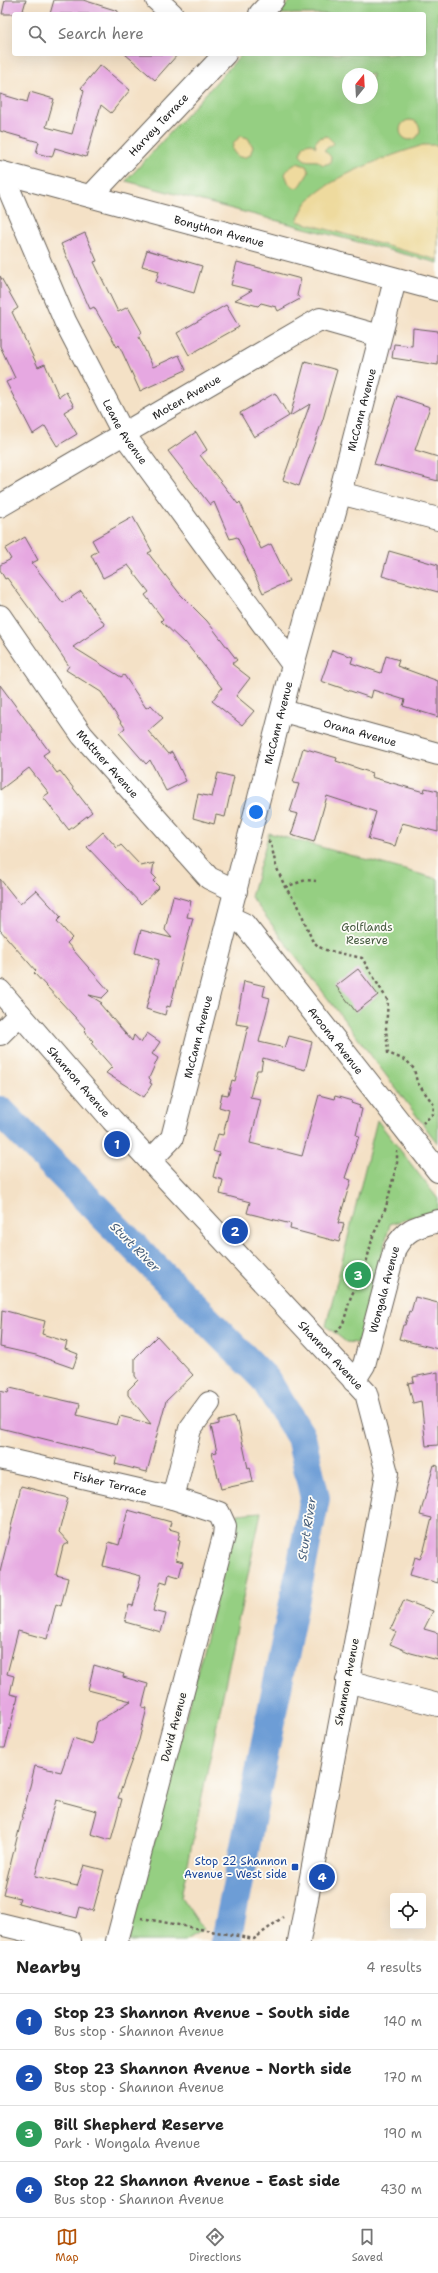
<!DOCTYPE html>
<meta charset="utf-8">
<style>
:root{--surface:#fff;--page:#f2f2f2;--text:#222;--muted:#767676;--line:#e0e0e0;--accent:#b45309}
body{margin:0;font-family:"Shantell Sans",sans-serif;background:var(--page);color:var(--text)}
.controls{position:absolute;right:12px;bottom:12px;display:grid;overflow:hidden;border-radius:4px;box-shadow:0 4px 16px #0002}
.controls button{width:36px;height:36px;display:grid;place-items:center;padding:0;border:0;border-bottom:1px solid var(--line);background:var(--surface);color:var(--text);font:20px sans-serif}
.compass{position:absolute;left:342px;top:68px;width:36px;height:36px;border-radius:50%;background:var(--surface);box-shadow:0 4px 16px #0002;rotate:18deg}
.you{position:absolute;left:256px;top:812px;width:14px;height:14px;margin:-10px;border:3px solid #fff;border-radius:50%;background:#1a73e8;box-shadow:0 0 0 6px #1a73e833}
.badge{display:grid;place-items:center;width:26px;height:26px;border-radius:50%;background:var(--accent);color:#fff;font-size:13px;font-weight:700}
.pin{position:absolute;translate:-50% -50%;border:2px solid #fff;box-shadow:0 1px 4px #0006}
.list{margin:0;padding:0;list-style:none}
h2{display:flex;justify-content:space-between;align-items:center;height:52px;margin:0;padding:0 16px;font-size:17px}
h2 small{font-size:13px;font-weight:400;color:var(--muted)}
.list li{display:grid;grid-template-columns:26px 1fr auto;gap:12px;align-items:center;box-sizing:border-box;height:56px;padding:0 16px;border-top:1px solid var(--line)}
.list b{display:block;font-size:15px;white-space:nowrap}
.list p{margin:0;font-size:13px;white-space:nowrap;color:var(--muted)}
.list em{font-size:13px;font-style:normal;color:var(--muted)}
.icon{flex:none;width:22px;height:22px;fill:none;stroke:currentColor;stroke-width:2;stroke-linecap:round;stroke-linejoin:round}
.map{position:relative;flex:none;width:438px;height:1941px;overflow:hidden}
.search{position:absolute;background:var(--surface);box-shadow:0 4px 16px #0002;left:12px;right:12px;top:12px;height:44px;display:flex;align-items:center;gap:10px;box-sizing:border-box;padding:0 14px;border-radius:4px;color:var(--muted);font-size:15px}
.sheet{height:276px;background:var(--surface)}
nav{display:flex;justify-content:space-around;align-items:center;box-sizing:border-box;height:56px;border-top:1px solid var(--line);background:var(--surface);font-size:11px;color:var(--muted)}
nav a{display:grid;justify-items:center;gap:2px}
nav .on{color:var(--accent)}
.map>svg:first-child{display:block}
.green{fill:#95cf82;stroke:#58764f;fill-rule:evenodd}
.sand{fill:#eeda9e;stroke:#857b5d}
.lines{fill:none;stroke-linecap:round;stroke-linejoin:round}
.river{stroke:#6d9dd6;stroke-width:30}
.building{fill:#e6a8e1}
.minor-casing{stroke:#686158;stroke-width:24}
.path{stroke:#686158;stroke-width:2.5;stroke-dasharray:3 3;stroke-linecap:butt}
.minor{stroke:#fff;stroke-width:22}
.transit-dot{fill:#1a4fb4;stroke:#fdfcf7;stroke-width:1.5}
.labels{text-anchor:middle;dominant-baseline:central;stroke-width:3.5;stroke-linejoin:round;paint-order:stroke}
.street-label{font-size:11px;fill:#1c1c1c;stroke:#fdfcf7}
.park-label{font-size:11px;fill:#465b40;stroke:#fdfcf7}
.transit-label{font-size:11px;fill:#164399;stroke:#fdfcf7;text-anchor:end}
.water-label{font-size:12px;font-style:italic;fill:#445c79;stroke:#fdfcf7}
</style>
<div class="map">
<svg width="438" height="1941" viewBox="0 0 438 1941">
<rect width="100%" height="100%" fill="#fdfcf7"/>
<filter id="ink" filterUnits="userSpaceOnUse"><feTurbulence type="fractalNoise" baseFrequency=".025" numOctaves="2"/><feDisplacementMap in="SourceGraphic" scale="8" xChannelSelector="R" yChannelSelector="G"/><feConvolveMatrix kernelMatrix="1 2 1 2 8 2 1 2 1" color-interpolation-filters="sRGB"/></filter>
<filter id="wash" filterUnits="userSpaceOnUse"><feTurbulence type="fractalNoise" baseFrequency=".012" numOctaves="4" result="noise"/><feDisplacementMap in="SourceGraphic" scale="16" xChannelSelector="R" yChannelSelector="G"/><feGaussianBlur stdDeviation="0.9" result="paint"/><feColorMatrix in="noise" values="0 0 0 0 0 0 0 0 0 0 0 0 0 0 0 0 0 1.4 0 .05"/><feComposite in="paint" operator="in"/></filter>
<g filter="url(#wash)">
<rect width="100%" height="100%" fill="#f4e1c6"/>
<g class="green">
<path d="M 291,0 L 438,0 L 438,263 L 126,181 L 242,54 L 424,54 L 424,14 L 278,14 ZM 348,74 L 372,74 L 372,98 L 348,98 Z"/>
<polygon points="269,833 438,879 438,1144 251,897"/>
<polygon points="377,1120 438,1199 438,1210 390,1224 358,1343 346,1342 326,1326"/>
<polygon points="261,1512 181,1897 203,1929 184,1941 128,1941 238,1514"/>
</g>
<g class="sand">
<circle cx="410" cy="130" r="10"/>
<path d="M 241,136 L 248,138 L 253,147 L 250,155 C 242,160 236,157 232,149 L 234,142 Z"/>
<path d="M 327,136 L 333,142 L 332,145 L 324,150 L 331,157 L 330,163 L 323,165 L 318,161 C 310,160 304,163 300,154 L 304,145 L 310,143 L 316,147 L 315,143 L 319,138 Z"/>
<path d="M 423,145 L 438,145 L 438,260 L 297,221 C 300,215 303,207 307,202 C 334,174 387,157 423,145 Z"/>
<polygon points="297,163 306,166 309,172 301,185 296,188 289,184 285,174 288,169"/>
</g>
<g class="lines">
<polyline class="river" points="0,1111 265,1379 301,1437 315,1498 226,1941"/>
</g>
<g id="blocks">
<g class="building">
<polygon points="5,0 26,0 22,14 2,14"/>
<polygon points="54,0 83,0 118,11 118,14 50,14"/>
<polygon points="125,54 178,54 155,80"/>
<polygon points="100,65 130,90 111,113 101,105 86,157 55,148 52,157 36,153 39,142 0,131 0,94 27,102 30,92 54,99 46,127 72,134 84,91 81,88"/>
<polygon points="85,233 97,261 94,262 118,312 128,307 142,332 138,335 153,367 179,355 186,370 140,391 119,345 117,347 94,307 90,309 61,244"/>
<polygon points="147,250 202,266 194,293 156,282 159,271 142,266"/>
<polygon points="237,262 301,279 297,295 300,299 278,311 276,307 261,303 258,306 235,300 252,290 231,285"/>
<polygon points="0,276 18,308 12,312 38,367 45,364 59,397 66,392 74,406 64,412 77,434 57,446 45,426 33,434 6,382 15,378 0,346"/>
<polygon points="226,305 239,327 189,355 177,333"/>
<polygon points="413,328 438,331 438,365 392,358 394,344 412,346"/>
<polygon points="305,361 337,370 323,419 299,486 283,480 310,404 290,416"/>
<polygon points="275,393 289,416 254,437 240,413"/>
<polygon points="397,396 430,407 415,450 438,457 438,481 374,464"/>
<polygon points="196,432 207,450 200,455 238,504 240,502 261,549 271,544 289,581 263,593 237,537 230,539 214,502 210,505 168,451"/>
<polygon points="133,517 152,551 148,553 180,594 207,621 237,660 232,664 250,678 236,696 254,711 242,725 212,701 222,688 185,642 184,643 161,621 163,619 145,595 149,592 128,565 103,578 91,555 98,551 92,540"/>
<polygon points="25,537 38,560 32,563 63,603 81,591 105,625 73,647 121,677 124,675 146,708 151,705 163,718 148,731 168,754 172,752 186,781 166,791 150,760 146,764 119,733 125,728 101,692 66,670 69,666 38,620 7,578 5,579 0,570 0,565 11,559 5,549"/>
<polygon points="389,551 438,565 438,592 382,576"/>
<polygon points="332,650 353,657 351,663 381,673 386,656 399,660 397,666 438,681 438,717 403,706 405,700 373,690 371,698 321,681"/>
<polygon points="0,685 49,751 43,755 57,773 60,771 92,812 69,830 43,797 49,793 29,768 0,790"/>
<polygon points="303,748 337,758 336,761 372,773 371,777 424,792 425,788 438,791 438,832 402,823 395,846 368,839 376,812 327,796 314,842 291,835 298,814 290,812 299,784 293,783"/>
<polygon points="218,773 234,777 225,817 216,815 214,824 193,818 198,794 212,797"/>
<polygon points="103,832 117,848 121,845 141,866 154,863 152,874 156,878 153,881 159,887 141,904 87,847"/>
<polygon points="0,879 20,904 36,890 61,917 57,921 72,938 67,943 109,991 102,998 89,995 102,1003 100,1004 132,1041 134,1035 141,1043 147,1033 160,1042 152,1054 158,1058 149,1078 151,1080 150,1083 152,1084 144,1097 106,1073 112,1067 91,1043 93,1041 84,1031 86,1029 34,973 36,971 0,930"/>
<polygon points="173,896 191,901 187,917 193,918 170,1007 167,1006 165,1015 146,1009 159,960 135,953 141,930 172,938 165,930"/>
<polygon points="358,969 378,995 356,1012 336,986"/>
<polygon points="244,981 265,986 263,996 270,998 259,1042 285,1048 289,1036 312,1042 305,1070 263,1058 261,1070 257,1070 250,1097 261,1099 250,1143 302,1156 319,1095 334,1099 335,1096 352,1101 351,1103 360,1106 359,1108 362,1109 356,1135 359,1136 345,1178 351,1180 338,1223 344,1224 339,1242 290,1229 291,1224 247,1213 250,1202 220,1194 223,1180 213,1177 219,1153 213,1151 218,1134 223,1135 229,1110 219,1107 222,1094 228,1095 232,1080 235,1081 248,1026 236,1024"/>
<polygon points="415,1297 438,1303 438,1349 399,1339 403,1325 405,1325 409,1311 411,1312"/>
<polygon points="2,1310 45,1321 42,1334 67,1342 65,1349 78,1354 73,1368 36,1355 0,1347"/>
<polygon points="157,1336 193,1375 166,1401 147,1472 115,1464 117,1457 0,1428 0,1391 8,1393 10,1388 80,1404 77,1415 117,1425 120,1416 151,1424 128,1395 128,1390 138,1380 135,1376 135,1358"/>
<polygon points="438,1372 438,1445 426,1446 421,1401 413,1403 408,1383 414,1382 413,1377"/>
<polygon points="234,1417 236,1423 238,1422 248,1468 250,1467 253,1482 221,1489 212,1453 217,1452 211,1426 219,1424 219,1421"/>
<polygon points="434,1465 438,1466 438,1583 410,1575 415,1557 420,1559 424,1550 432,1518 420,1515"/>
<polygon points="21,1486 68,1498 59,1532 69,1543 63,1546 56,1575 68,1578 61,1606 56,1604 47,1639 18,1631 7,1674 14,1676 10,1694 18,1696 5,1748 0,1748 0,1572"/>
<polygon points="128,1510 171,1522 169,1529 180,1532 178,1540 180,1541 176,1560 183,1562 179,1577 169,1574 167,1583 161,1581 153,1611 166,1614 161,1632 125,1622 129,1605 133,1606 141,1576 103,1566 109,1542 119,1545"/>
<polygon points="404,1600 433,1611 424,1629 438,1633 438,1660 411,1653 390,1644 396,1632 391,1629"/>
<polygon points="94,1665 124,1674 123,1677 148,1684 142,1707 147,1708 139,1740 118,1798 122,1799 111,1840 91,1834 97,1811 56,1800 35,1876 77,1886 84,1865 104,1870 93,1911 80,1907 77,1918 18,1903 20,1898 3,1894 35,1766 61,1772 73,1738 92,1744 97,1722 131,1701 88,1690"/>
</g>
</g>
</g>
<g filter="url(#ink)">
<use href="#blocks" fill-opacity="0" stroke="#686158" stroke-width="1"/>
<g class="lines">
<g class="minor-casing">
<g id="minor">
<polyline points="157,0 172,14"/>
<polyline points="260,14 273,0"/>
<path id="s1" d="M 0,172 L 438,290"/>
<path id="s2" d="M 2,173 L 65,321 L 123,433 L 293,665"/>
<path id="s3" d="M 91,196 L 225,54"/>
<polyline points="340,493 438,519"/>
<path id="s4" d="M 0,506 L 320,319 L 380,336"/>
<path id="s5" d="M 0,616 L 82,735 L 209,878 L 236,891"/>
<path id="s6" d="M 283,711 L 438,754"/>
<path id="s7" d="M 229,917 L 244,924 L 438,1171"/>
<path id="s8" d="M 0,991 L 112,1120 L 366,1393 L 387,1473 L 299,1941"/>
<polyline points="0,1034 20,1014"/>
<path id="s9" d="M 151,1160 L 172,1138 L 293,665 L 340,493 L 395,280"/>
<path id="s10" d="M 354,1381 L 364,1365 L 395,1248 C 407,1228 416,1227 438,1221"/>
<path id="s11" d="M 0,1458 L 173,1498 L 219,1513 L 225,1526 L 224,1536 L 117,1941"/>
<polyline points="173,1498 190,1429 209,1403"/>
<polyline points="347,1681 438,1705"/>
<polyline points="0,1924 70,1941"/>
</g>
</g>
<g class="path">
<polyline points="268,841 271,844 276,866 285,887 298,905 312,940 319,947 326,950 362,958 388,1001 386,1029 388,1053 407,1061 414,1069 417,1082 434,1105 433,1114 423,1123"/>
<polyline points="285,887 306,880 316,881"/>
<polyline points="336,1332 343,1324 351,1296 363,1275 373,1236 386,1207 397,1163 397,1151"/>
<polyline points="141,1918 254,1939 283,1917"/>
</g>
<use href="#minor" class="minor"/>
</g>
</g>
<rect class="transit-dot" x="291" y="1863" width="8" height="8" rx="2"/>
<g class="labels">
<g class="street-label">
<text stroke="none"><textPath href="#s3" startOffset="98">Harvey Terrace</textPath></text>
<text stroke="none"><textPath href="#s1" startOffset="227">Bonython Avenue</textPath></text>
<text stroke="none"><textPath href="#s4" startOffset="216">Moten Avenue</textPath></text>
<text stroke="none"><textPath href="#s9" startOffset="783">McCann Avenue</textPath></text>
<text stroke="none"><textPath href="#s2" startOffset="287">Leane Avenue</textPath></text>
<text stroke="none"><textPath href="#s9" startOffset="459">McCann Avenue</textPath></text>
<text stroke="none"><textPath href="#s6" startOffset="80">Orana Avenue</textPath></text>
<text stroke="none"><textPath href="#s5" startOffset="183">Mattner Avenue</textPath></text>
<text stroke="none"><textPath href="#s9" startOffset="135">McCann Avenue</textPath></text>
<text stroke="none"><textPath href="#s7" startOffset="165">Aroona Avenue</textPath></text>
<text stroke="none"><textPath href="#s8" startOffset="120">Shannon Avenue</textPath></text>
<text stroke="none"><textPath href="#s10" startOffset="97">Wongala Avenue</textPath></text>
<text stroke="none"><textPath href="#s8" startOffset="492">Shannon Avenue</textPath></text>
<text stroke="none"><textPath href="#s11" startOffset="113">Fisher Terrace</textPath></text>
<text transform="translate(347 1682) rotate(-79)">Shannon Avenue</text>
<text transform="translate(174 1727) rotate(-75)">David Avenue</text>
</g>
<g class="park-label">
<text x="367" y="927">Golflands<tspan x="367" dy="13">Reserve</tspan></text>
</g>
<g class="transit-label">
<text x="287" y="1861">Stop 22 Shannon<tspan x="287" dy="13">Avenue - West side</tspan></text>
</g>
<g class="water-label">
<text transform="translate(135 1247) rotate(45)">Sturt River</text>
<text transform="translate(307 1529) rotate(-81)">Sturt River</text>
</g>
</g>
</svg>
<div class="controls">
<button><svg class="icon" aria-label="locate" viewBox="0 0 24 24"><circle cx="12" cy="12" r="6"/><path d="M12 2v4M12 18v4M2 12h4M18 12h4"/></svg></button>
</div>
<svg class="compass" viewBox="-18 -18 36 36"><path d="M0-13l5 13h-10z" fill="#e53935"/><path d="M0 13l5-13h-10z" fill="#767676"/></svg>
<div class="you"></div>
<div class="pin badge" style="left:117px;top:1144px;background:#1a4fb4">1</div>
<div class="pin badge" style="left:235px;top:1231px;background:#1a4fb4">2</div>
<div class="pin badge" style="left:358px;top:1275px;background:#2e9e5b">3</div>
<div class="pin badge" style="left:322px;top:1877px;background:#1a4fb4">4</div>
<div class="search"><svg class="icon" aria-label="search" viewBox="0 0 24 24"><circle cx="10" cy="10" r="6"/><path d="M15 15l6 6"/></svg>Search here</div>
</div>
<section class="sheet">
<h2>Nearby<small>4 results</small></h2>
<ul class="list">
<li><span class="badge" style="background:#1a4fb4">1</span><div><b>Stop 23 Shannon Avenue - South side</b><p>Bus stop · Shannon Avenue</p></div><em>140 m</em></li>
<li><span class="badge" style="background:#1a4fb4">2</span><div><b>Stop 23 Shannon Avenue - North side</b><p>Bus stop · Shannon Avenue</p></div><em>170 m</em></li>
<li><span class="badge" style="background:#2e9e5b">3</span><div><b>Bill Shepherd Reserve</b><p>Park · Wongala Avenue</p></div><em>190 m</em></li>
<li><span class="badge" style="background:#1a4fb4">4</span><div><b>Stop 22 Shannon Avenue - East side</b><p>Bus stop · Shannon Avenue</p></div><em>430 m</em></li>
</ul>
</section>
<nav>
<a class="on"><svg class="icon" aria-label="map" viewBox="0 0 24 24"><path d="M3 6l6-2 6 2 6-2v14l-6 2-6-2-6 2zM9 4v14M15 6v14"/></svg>Map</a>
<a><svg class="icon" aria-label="directions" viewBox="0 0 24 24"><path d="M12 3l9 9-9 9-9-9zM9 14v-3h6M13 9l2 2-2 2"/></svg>Directions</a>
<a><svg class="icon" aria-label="saved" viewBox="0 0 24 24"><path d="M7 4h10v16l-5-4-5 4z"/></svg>Saved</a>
</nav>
